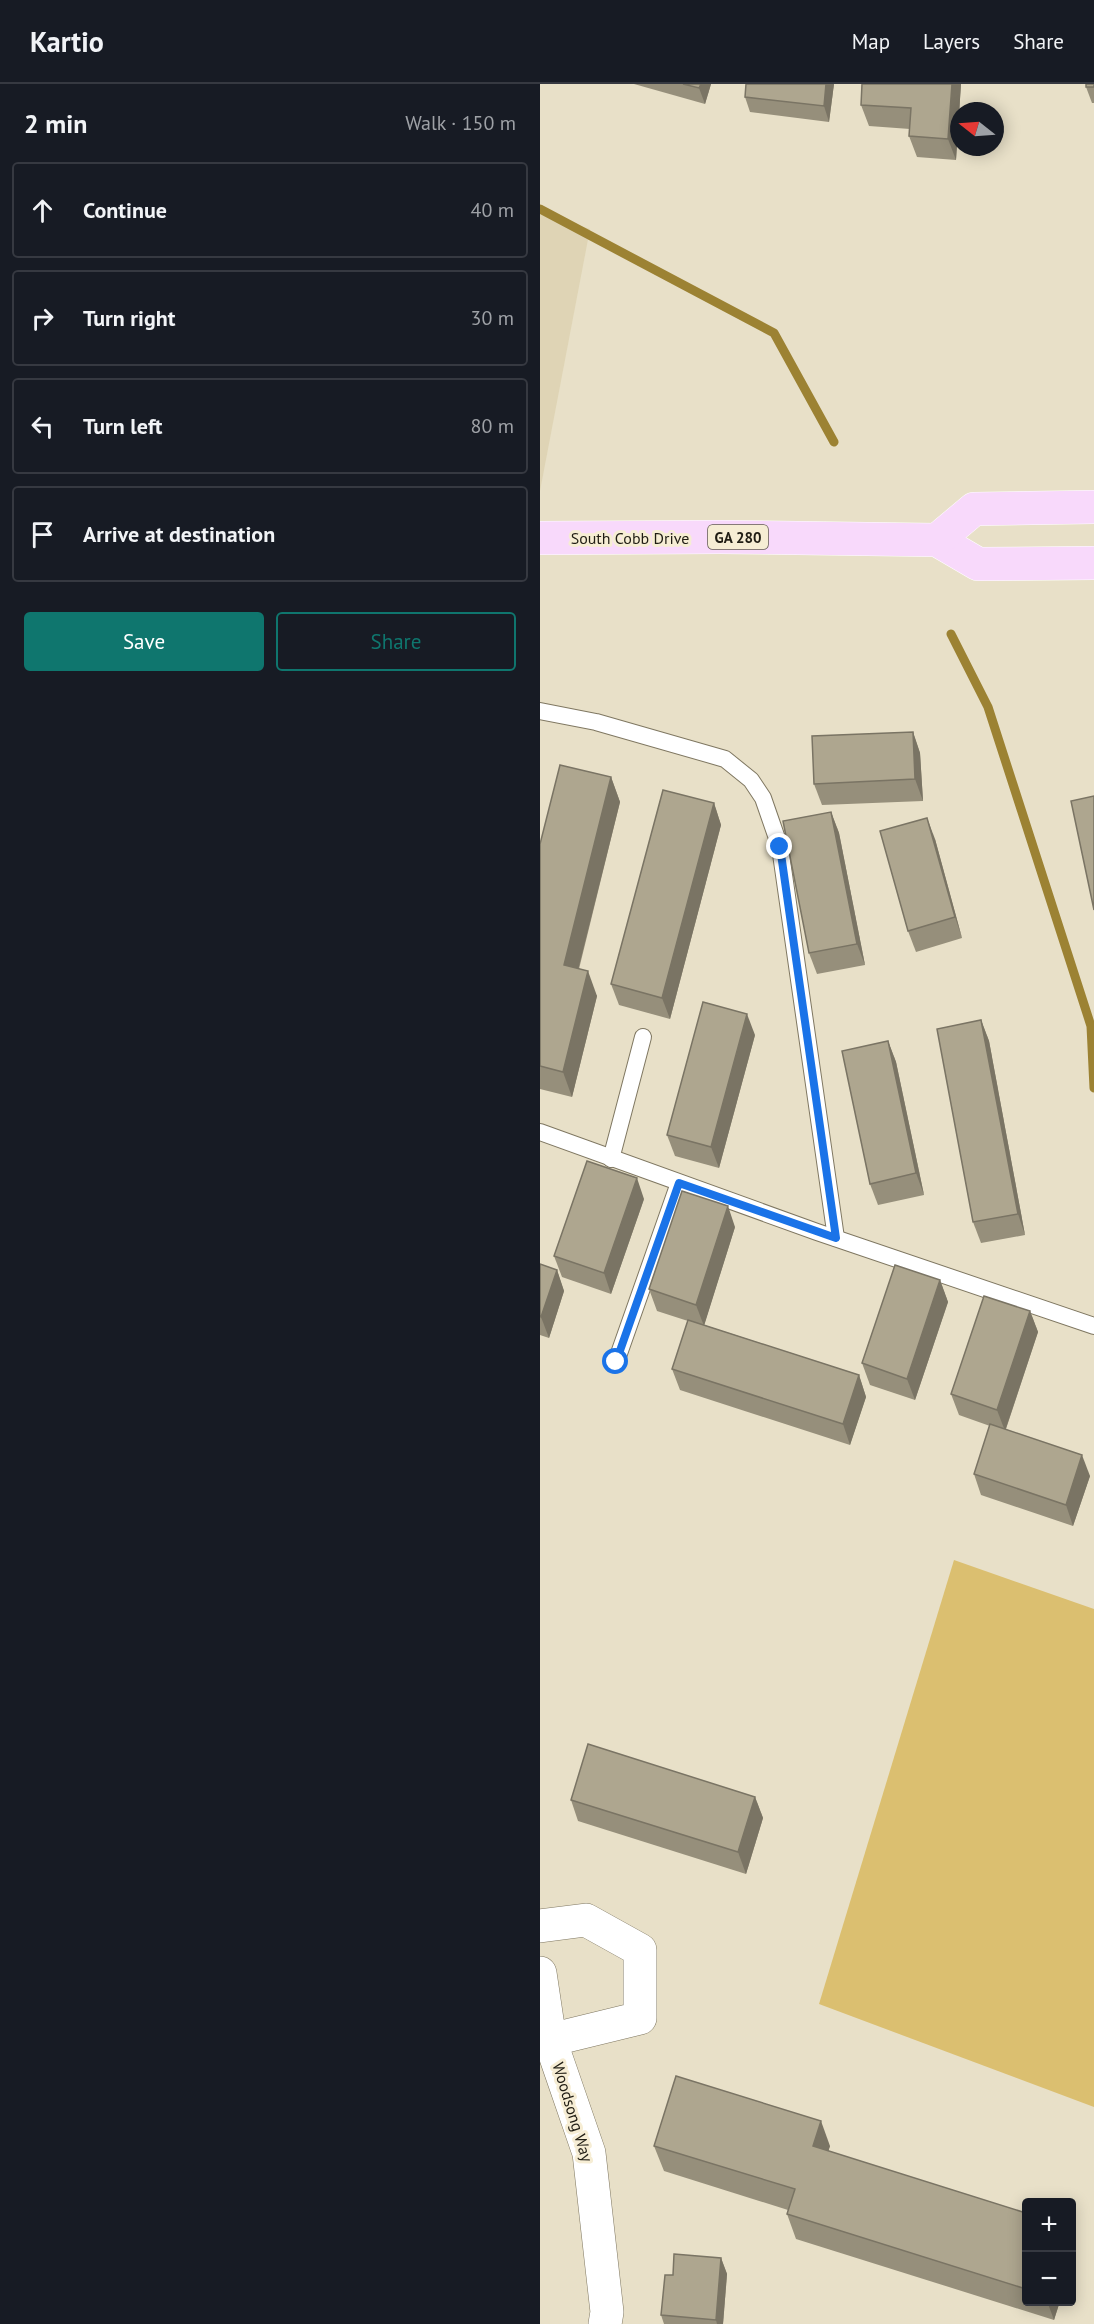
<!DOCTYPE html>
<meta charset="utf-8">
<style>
:root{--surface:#171b24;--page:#20242c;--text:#f1f3f6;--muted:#9ea1a6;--line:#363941;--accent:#0f766e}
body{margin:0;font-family:"PT Sans",sans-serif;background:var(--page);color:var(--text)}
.controls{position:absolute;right:18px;bottom:18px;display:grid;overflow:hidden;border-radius:6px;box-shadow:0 3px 15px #0003}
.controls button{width:54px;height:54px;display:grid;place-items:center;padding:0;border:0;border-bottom:2px solid var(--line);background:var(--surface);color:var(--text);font:30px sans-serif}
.compass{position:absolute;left:410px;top:18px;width:54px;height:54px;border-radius:50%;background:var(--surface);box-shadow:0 3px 15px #0003;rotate:287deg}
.stop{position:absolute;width:18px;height:18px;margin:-14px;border:4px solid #1a73e8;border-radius:50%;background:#fff}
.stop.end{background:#1a73e8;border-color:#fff;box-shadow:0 2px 6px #0008}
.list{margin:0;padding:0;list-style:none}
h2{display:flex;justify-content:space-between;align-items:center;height:78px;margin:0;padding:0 24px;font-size:26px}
h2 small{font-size:20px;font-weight:400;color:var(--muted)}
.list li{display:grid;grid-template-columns:39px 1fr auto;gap:18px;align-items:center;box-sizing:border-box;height:96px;margin:0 12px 12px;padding:0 12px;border:2px solid var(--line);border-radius:6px}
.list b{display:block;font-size:22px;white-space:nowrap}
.list em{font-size:20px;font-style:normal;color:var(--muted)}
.actions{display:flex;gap:12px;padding:18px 24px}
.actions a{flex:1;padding:14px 0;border:2px solid var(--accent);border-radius:6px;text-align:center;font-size:21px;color:var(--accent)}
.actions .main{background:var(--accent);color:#fff}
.icon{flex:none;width:33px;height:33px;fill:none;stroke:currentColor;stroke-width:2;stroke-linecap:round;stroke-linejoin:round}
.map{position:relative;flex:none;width:554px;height:2240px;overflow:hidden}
header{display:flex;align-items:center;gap:36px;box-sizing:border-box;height:84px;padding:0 30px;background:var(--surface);border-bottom:2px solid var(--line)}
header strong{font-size:28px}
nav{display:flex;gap:33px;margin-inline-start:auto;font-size:21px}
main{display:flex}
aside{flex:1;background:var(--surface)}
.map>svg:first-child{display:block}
.built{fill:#dfd4b5}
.green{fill:#dbbf70}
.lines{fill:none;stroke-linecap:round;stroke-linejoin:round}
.stream{stroke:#9c8233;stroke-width:9}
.service-casing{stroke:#7f7761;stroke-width:18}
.minor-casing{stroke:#7f7761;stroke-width:34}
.primary-casing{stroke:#fff;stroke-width:34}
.service{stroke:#fff;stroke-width:16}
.minor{stroke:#fff;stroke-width:33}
.primary{stroke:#f8d9fb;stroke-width:33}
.wall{fill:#968f7b}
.shaded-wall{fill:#7a7464}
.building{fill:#aea68f;stroke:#7a7464;stroke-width:1.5}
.route{stroke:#1a73e8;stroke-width:8}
.labels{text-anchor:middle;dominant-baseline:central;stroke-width:6;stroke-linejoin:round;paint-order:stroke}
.shield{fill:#f6edd4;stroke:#605b4e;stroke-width:1.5}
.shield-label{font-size:15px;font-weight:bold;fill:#201d14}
.street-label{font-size:16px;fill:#201d14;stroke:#f6edd4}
</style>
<header>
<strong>Kartio</strong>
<nav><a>Map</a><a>Layers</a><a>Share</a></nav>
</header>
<main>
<aside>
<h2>2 min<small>Walk · 150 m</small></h2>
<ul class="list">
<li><svg class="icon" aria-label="ahead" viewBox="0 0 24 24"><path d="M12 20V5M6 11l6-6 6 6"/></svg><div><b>Continue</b></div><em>40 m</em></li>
<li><svg class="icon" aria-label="right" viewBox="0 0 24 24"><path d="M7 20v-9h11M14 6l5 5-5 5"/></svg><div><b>Turn right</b></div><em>30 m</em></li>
<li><svg class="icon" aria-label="left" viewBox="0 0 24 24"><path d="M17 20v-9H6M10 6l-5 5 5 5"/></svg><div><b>Turn left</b></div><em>80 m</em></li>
<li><svg class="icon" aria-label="arrive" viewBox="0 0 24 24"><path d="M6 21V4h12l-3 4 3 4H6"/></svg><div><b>Arrive at destination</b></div></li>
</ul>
<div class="actions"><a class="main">Save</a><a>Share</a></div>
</aside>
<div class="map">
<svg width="554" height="2240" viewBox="0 0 554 2240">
<rect width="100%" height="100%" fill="#e8e0c8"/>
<polygon class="built" points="0,129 50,145 0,407"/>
<polygon class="green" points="414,1476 554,1525 554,2023 279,1920"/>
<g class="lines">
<g class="stream">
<polyline points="0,125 234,249 294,358"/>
<polyline points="411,550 448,623 551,942 554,1004"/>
</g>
<g class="service-casing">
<g id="service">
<polyline points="0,627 56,638 185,675 211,696 223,714 240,763 296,1154"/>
<polyline points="0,1048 277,1148 554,1242"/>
<polyline points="71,1075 103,953"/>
<polyline points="76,1278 139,1099"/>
</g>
</g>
<g class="minor-casing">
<g id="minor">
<polyline points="0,1842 46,1836 100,1866 100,1934 10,1956"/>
<polyline points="0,1889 10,1956 49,2069 67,2228 65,2240"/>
</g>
</g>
<g class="primary-casing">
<g id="primary">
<polyline points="0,454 180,453 397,456 438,480 554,479"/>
<polyline points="397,456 434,425 554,423"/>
</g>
</g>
<use href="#service" class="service"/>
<use href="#minor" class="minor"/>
<use href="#primary" class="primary"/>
</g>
<g class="wall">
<polygon points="94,0 171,0 165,20"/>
<polygon points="206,0 294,0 289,38 210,28 205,13"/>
<polygon points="322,0 421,0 416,76 377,73 369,52 370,45 329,42 321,21"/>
<polygon points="554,0 554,19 552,19 546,3"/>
<polygon points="373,648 380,669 383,717 282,721 274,700"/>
<polygon points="71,693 80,718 39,885 57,912 32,1013 0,1005 0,760"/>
<polygon points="174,719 181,741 130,935 79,921 71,900"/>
<polygon points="291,728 299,749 325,881 277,890 269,869"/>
<polygon points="395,755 422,854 376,868 368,847"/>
<polygon points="441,936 449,957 485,1151 441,1159 433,1138"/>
<polygon points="215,951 179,1084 135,1072 127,1051"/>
<polygon points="348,957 356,978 384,1111 338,1121 330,1100"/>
<polygon points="104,1115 71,1210 22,1193 14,1172"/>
<polygon points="195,1143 164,1241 319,1291 326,1313 310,1361 140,1306 132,1285 148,1237 117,1227 109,1205"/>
<polygon points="0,1180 17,1186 24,1207 9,1254 0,1251"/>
<polygon points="400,1196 408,1218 375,1316 330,1301 322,1279"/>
<polygon points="490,1227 498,1248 466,1345 550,1392 533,1442 441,1411 434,1390 450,1342 419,1331 411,1310"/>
<polygon points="215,1713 223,1734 206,1790 38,1737 31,1716"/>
<polygon points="114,2062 290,2062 288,2067 486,2129 486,2217 520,2217 514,2236 256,2155 247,2130 248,2126 124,2087"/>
<polygon points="181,2174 187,2190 183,2240 124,2240 121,2231"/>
</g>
<g class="shaded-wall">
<polygon points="161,0 171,0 165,20 159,4"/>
<polygon points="286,0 294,0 289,38 284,22"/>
<polygon points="412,0 421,0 416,76 408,55"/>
<polygon points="373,648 380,669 383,717 375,695"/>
<polygon points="71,693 80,718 33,906 24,881"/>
<polygon points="174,719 181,741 130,935 122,914"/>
<polygon points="291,728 299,749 325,881 317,860"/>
<polygon points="387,734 395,755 422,854 415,833"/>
<polygon points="48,887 57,912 32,1013 23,988"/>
<polygon points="207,930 215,951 179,1084 171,1063"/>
<polygon points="441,936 449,957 485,1151 478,1130"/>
<polygon points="348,957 356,978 384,1111 376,1089"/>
<polygon points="97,1094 104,1115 71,1210 64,1189"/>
<polygon points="188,1122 195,1143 164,1242 156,1221"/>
<polygon points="17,1186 24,1207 9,1254 1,1233"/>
<polygon points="400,1196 408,1218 375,1316 367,1295"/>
<polygon points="490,1227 498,1248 465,1347 457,1326"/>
<polygon points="319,1291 326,1313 310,1361 303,1340"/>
<polygon points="542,1371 550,1392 533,1442 526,1421"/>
<polygon points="215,1713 223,1734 206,1790 198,1768"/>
<polygon points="281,2037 290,2062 282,2087 273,2062"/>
<polygon points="531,2154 536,2166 531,2180"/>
<polygon points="181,2174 187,2190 183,2240 177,2240 176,2236"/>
<polygon points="507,2217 520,2217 514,2236"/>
</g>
<g class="building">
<polygon points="143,0 161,0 159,4"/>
<polygon points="206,0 286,0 284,22 205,13"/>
<polygon points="322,0 412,0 408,55 369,52 371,24 321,21"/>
<rect x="546" y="0" width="8" height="3"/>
<polygon points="373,648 375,695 274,700 272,652"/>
<polygon points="20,681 71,693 24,881 48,887 23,988 0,982 0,760"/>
<polygon points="123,706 174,719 122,914 71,900"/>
<polygon points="554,712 554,826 531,717"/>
<polygon points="291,728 317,860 269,869 243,737"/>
<polygon points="387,734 415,833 368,847 340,747"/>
<polygon points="163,918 207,930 171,1063 127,1051"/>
<polygon points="441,936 478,1130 433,1138 397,945"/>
<polygon points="348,957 376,1089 330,1100 302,967"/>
<polygon points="47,1077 97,1094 64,1189 14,1172"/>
<polygon points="142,1107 188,1122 156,1221 109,1205"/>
<polygon points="0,1180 17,1186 1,1233 0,1232"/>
<polygon points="355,1181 400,1196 367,1295 322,1279"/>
<polygon points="444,1212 490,1227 457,1326 411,1310"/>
<polygon points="148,1236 319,1291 303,1340 132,1285"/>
<polygon points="450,1340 542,1371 526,1421 434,1390"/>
<polygon points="48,1660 215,1713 198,1768 31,1716"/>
<polygon points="136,1992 281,2037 273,2062 486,2129 486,2205 247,2130 255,2105 114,2062"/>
<polygon points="134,2170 181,2174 176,2236 121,2231 125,2191 133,2191"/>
</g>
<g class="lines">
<polyline class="route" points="76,1278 139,1099 296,1154 240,763"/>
</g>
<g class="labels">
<rect class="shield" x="168" y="441" width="60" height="24" rx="4.5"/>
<g class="shield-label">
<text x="198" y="453">GA 280</text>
</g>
<g class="street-label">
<text x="90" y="454">South Cobb Drive</text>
<text transform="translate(33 2028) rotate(73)">Woodsong Way</text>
</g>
</g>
</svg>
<div class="controls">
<button>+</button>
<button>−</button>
</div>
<svg class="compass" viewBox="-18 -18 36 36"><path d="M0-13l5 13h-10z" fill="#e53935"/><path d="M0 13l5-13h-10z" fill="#9ea1a6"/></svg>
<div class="stop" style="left:76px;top:1278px"></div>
<div class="stop end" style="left:240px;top:763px"></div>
</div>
</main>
